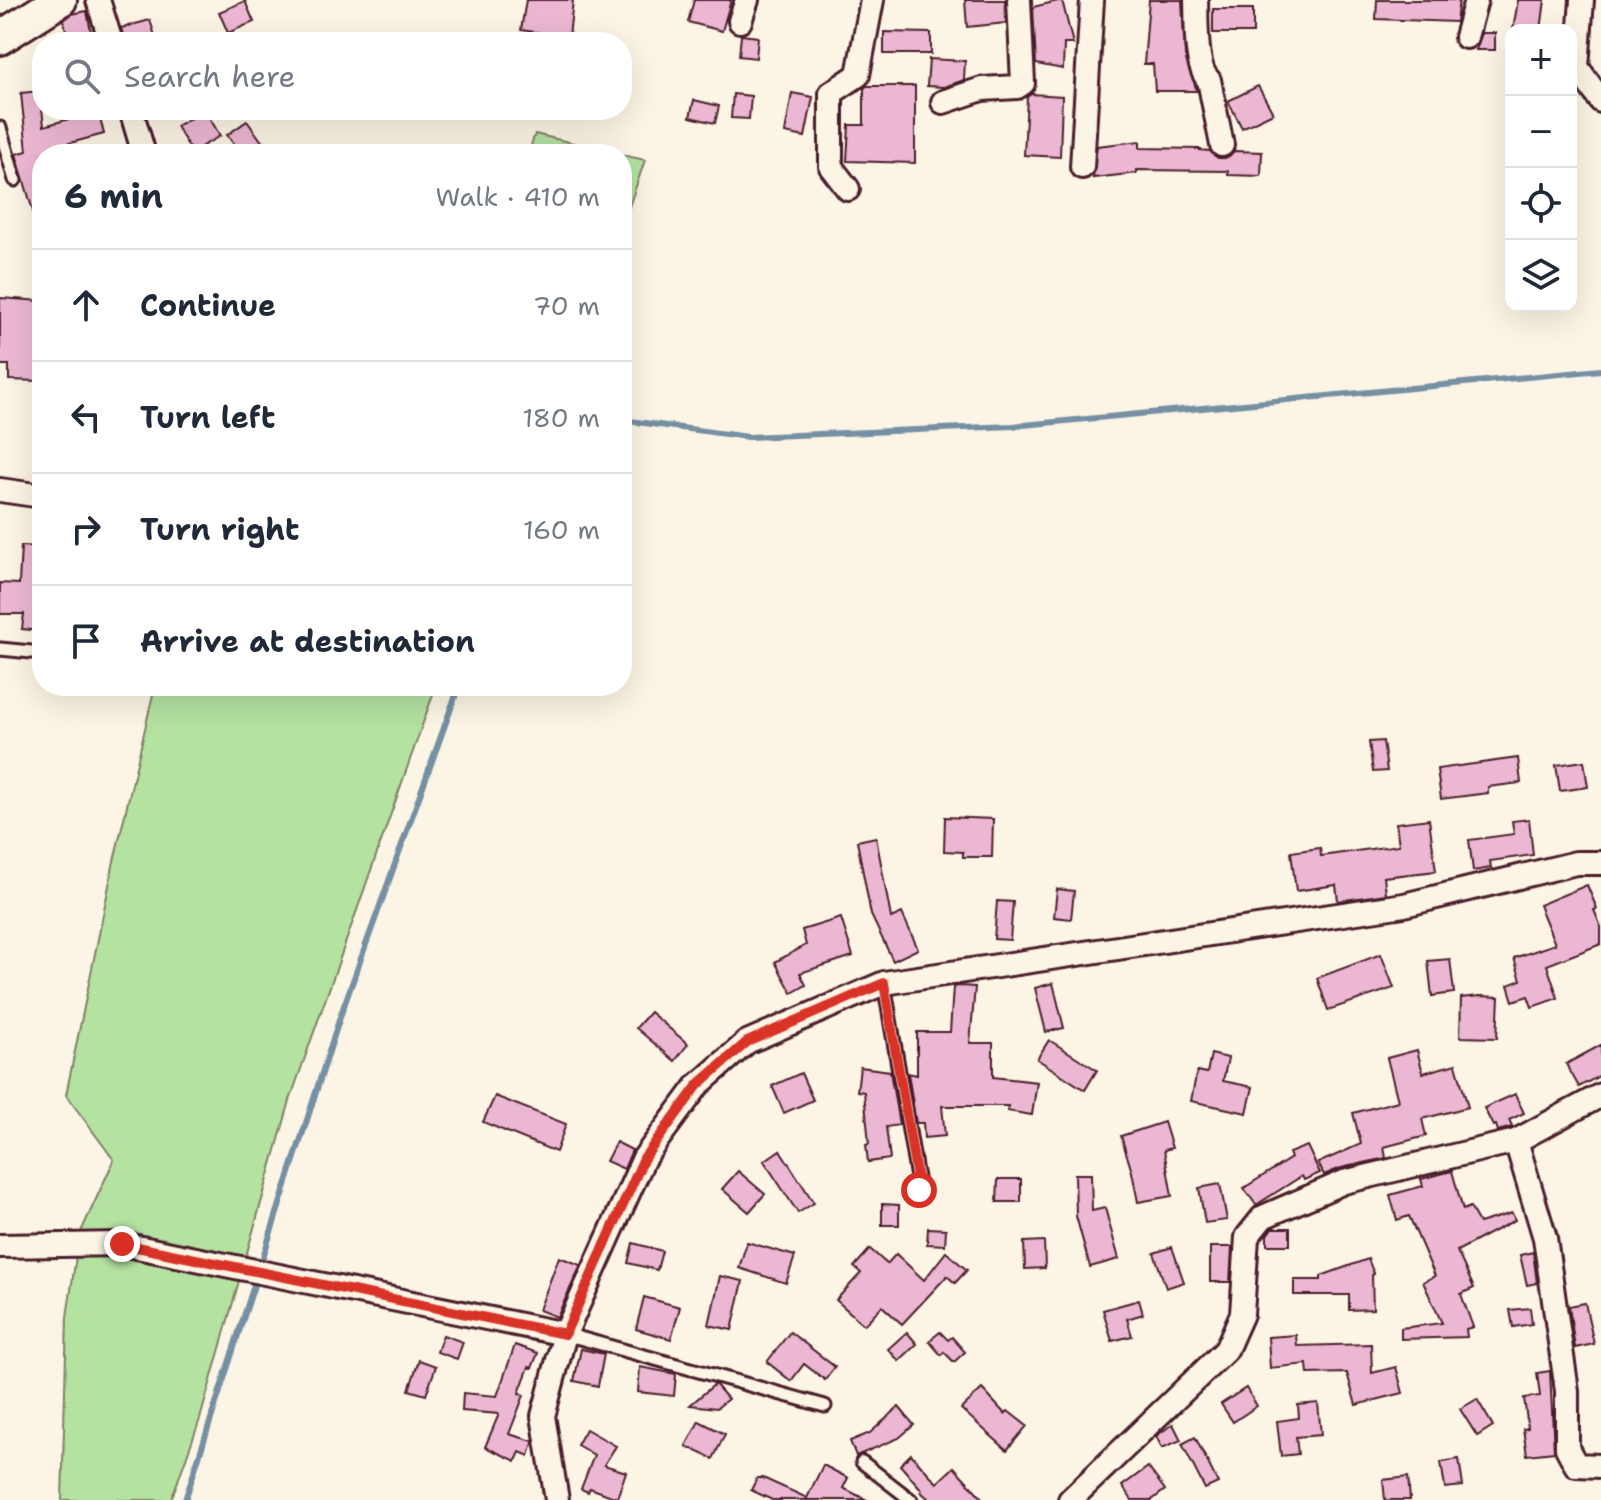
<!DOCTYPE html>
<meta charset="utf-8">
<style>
:root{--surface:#fff;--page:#f2f2f3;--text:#1f2937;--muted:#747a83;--line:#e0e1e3}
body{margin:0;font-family:"Shantell Sans",sans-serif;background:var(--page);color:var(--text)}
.controls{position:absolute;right:24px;top:24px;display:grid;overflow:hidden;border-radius:16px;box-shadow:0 8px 32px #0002}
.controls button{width:72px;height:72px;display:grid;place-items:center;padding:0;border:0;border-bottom:2px solid var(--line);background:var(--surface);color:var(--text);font:40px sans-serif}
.stop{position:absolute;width:24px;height:24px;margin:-18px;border:6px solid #d93025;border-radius:50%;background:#fff}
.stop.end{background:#d93025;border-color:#fff;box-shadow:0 2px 8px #0008}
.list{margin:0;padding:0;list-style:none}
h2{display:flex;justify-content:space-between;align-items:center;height:104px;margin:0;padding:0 32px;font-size:34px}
h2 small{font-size:26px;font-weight:400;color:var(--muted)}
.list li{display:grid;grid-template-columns:52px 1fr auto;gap:24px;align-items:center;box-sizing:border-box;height:112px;padding:0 32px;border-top:2px solid var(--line)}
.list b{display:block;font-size:30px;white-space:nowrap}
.list em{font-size:26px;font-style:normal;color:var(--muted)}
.icon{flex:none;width:44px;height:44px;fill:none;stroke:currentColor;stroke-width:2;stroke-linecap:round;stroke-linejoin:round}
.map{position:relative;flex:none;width:1601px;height:1500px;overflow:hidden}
.search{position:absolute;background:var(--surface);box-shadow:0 8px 32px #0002;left:32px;top:32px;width:600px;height:88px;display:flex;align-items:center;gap:20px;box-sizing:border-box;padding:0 28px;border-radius:32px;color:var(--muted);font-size:30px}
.panel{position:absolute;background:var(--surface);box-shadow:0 8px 32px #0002;left:32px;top:144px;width:600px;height:552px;border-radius:32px}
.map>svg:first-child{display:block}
.green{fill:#b4e2a1;stroke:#7f8066;stroke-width:2}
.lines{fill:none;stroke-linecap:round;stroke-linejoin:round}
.stream{stroke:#758fa3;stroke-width:6}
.building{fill:#ecb7d2;stroke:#4a1f2b;stroke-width:2}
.lane-casing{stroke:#4a1f2b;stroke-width:17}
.street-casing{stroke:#4a1f2b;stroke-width:28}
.secondary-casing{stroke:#4a1f2b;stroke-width:38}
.lane{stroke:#fcf5e5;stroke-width:11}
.street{stroke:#fcf5e5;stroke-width:22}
.secondary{stroke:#fcf5e5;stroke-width:32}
.route{stroke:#d93025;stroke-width:10}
</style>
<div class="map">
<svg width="1601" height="1500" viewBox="0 0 1601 1500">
<rect width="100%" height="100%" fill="#fcf5e5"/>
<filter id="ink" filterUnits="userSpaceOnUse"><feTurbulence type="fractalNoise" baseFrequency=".0125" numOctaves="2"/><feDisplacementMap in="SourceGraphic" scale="16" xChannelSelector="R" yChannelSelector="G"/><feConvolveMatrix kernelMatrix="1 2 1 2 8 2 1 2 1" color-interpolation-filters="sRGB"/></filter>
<g filter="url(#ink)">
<g class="green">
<polygon points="535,134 619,154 528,154"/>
<polygon points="622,155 645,160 622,227"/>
<polygon points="155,686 436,686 291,1097 200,1419 171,1500 62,1500 67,1317 79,1236 114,1160 66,1095 114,861"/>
</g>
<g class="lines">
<g class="stream">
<polyline points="622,420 748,437 1013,426 1601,370"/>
<polyline points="185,1500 341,1014 459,686"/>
</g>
</g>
<g class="building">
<polygon points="526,0 573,0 569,37 521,30"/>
<polygon points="694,0 731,0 722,31 688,22"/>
<polygon points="965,0 1005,0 1006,23 967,27"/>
<polygon points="1062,0 1073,44 1064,44 1063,69 1036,64 1033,7"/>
<polygon points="1149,0 1182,0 1185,56 1197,91 1155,91 1153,64 1144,64"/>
<polygon points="1377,0 1459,0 1456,22 1376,19"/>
<polygon points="1518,0 1545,0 1541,30 1513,30"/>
<polygon points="245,1 254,22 228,33 219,12"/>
<rect x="1213" y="9" width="40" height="24"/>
<polygon points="87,11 92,37 94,36 96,42 68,42 64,20 72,14"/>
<polygon points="150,20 157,42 125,42 121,28"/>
<polygon points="884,32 931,33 931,54 884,54"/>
<polygon points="1482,33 1495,33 1495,50 1476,50"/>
<polygon points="741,35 758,37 756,58 739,56"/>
<polygon points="929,59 965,61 964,80 944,87 927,86"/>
<polygon points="867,86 915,86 915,163 847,161 849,125 864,125 864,88"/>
<polygon points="1258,86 1273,113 1242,128 1228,101"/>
<polygon points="40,91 44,126 98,111 104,134 55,147 58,154 42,154 42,228 38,228 16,154 27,151 21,93"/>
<polygon points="792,93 813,97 805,137 785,133"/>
<polygon points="733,94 751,96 749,119 731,118"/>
<polygon points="1031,94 1062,96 1060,157 1024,155 1027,97"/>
<polygon points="694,100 719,106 715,123 690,117"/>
<polygon points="205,110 220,136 192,152 176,126"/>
<polygon points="247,121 263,143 247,154 241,154 227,135"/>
<polygon points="1140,141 1140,148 1202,149 1199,150 1210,151 1218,158 1225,158 1234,151 1262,152 1261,176 1228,175 1228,171 1137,170 1137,173 1093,178 1097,146"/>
<polygon points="0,298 42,301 39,381 9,380 9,365 0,365"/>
<polygon points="21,546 42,547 42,631 22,629 24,614 0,614 0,583 19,584"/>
<polygon points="1383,741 1387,771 1373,772 1369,742"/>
<polygon points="1518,758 1521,783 1488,787 1488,793 1441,799 1437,769"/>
<polygon points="1584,761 1588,787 1560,791 1556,765"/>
<polygon points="945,817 993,819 992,857 963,857 963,852 944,851"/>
<polygon points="1429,819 1436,871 1384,877 1386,894 1338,901 1336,885 1296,891 1291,852 1320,848 1321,856 1399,845 1396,823"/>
<polygon points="1529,819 1533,855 1490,861 1491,868 1473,871 1469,840 1514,834 1512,821"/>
<polygon points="876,837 891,918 902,913 918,949 893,961 871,915 857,841"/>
<polygon points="1587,885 1597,909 1594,910 1601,927 1601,944 1547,965 1558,998 1532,1007 1528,996 1513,1001 1508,985 1521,980 1514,958 1555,944 1539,905"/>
<polygon points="1057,889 1074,891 1071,919 1054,917"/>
<polygon points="997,901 1013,902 1010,940 994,939"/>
<polygon points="841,918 853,956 800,973 806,985 792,993 775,962 806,945 802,930"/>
<polygon points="1381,954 1394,988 1328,1010 1317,978"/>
<polygon points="1450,959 1454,993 1432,996 1428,961"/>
<polygon points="1053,983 1064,1028 1046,1032 1035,988"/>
<polygon points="959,986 975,987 970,1043 993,1043 993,1077 1037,1082 1032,1115 1007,1111 1008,1106 942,1106 945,1136 924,1138 923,1123 916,1123 908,1073 917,1075 917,1032 950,1032 953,987"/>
<polygon points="1480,996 1499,997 1497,1038 1460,1037 1461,998"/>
<polygon points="650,1012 688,1044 675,1061 636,1028"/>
<polygon points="1049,1040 1097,1070 1085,1090 1037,1059"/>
<polygon points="1601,1045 1601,1075 1579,1087 1566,1064"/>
<polygon points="1417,1050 1423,1073 1456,1064 1468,1107 1422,1119 1426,1136 1384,1147 1386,1158 1341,1168 1324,1175 1318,1163 1361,1144 1353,1113 1398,1101 1387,1058"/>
<polygon points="1211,1054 1228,1058 1223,1081 1253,1087 1247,1113 1191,1101 1197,1071 1207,1073"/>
<polygon points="860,1067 890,1071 899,1125 886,1127 890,1159 868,1162 866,1145 869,1144 864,1092 857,1091"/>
<polygon points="801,1073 813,1100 784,1113 772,1086"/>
<polygon points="1515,1094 1524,1113 1509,1120 1512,1127 1498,1131 1496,1125 1493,1126 1484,1108"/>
<polygon points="495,1096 566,1124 556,1152 483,1122"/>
<polygon points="1164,1122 1172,1148 1164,1150 1172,1196 1138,1202 1132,1172 1121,1136"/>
<polygon points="616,1142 632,1150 624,1169 606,1161"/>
<polygon points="1307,1146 1320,1173 1304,1180 1302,1176 1256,1205 1244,1188 1291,1158 1289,1153"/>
<polygon points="780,1150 814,1203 798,1213 764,1161"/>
<polygon points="738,1171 765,1194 749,1212 722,1189"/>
<polygon points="1452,1171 1463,1210 1470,1207 1479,1223 1512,1213 1515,1220 1457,1251 1474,1288 1461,1294 1473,1327 1466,1329 1467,1337 1401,1339 1401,1328 1442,1323 1423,1282 1435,1276 1409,1216 1397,1220 1390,1195 1423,1186 1421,1179"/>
<polygon points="1075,1174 1091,1174 1092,1211 1105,1208 1119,1259 1090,1267 1076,1216"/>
<polygon points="998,1179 1021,1179 1021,1202 997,1202"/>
<polygon points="1220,1184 1227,1220 1205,1223 1199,1188"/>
<polygon points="882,1204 899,1205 899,1225 882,1225"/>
<polygon points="928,1228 946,1229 945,1245 927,1244"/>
<polygon points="1272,1228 1290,1228 1290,1245 1267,1245 1267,1235"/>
<polygon points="1044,1241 1045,1268 1025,1269 1024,1242"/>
<polygon points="747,1242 795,1256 786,1283 739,1268"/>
<polygon points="633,1243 662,1251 657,1270 628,1263"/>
<polygon points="1172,1247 1184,1282 1166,1288 1154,1253"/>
<polygon points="1210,1247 1232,1247 1230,1282 1210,1282"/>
<polygon points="870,1249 887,1264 896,1254 924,1280 946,1252 967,1270 955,1283 947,1276 902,1324 882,1306 864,1325 836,1300 861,1273 854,1267"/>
<polygon points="1533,1252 1537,1283 1527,1285 1520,1255"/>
<polygon points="559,1257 581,1265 557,1317 539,1310"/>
<polygon points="1368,1259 1374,1274 1372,1275 1373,1309 1349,1310 1349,1295 1294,1295 1294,1280 1321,1280 1321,1276"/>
<polygon points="720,1276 743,1281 732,1330 709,1325"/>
<polygon points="644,1297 680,1307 671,1339 636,1329"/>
<polygon points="1139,1300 1143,1314 1127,1319 1132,1336 1112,1341 1103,1310"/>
<polygon points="1585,1303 1594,1344 1575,1348 1569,1306"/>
<polygon points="1530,1308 1532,1324 1513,1327 1510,1310"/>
<polygon points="790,1332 835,1367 825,1380 804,1364 791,1381 767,1362"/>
<polygon points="907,1332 917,1344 899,1361 888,1349"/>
<polygon points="940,1332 948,1340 952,1337 965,1352 954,1362 944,1352 941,1355 929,1341"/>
<polygon points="443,1335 463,1342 457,1359 437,1352"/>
<polygon points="1296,1335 1297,1346 1371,1344 1372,1373 1396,1367 1403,1393 1356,1405 1347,1373 1308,1374 1307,1364 1270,1368 1268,1337"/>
<polygon points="515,1345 538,1353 532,1368 529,1367 519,1393 524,1395 509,1434 533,1441 533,1443 529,1456 520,1452 516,1461 485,1447 499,1414 462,1411 463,1393 497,1396"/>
<polygon points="581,1349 604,1354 598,1386 574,1381"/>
<polygon points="419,1360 436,1366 426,1395 409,1390"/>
<polygon points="640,1367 676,1374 674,1396 638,1392"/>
<polygon points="1550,1371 1554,1452 1527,1455 1523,1429 1528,1428 1524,1398 1540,1396 1537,1373"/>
<polygon points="715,1384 728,1399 717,1408 690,1405"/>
<polygon points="1246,1388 1257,1406 1233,1422 1221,1404"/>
<polygon points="982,1389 1005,1414 1008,1411 1027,1426 1007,1450 961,1409"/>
<polygon points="1477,1399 1493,1426 1477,1436 1460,1409"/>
<polygon points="1318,1403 1321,1435 1296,1437 1298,1454 1281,1456 1277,1421 1299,1418 1298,1405"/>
<polygon points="899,1407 914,1425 899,1438 856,1456 850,1441 870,1433"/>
<polygon points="699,1421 725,1434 713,1459 686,1446"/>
<polygon points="1173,1424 1181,1440 1162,1448 1156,1436"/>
<polygon points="586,1429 616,1446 604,1465 626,1472 617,1498 590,1488 588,1492 581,1489 594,1455 577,1445"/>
<polygon points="1195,1437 1218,1483 1205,1489 1182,1444"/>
<polygon points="911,1454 937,1483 954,1467 984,1500 930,1500 921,1492 922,1490 900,1465"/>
<polygon points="1459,1459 1463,1486 1445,1488 1441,1462"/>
<polygon points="823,1465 848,1478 843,1488 867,1500 772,1500 751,1490 757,1478 763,1478 807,1498"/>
<polygon points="1148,1467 1165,1490 1152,1500 1132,1500 1122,1486"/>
<polygon points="1408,1477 1410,1500 1385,1500 1383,1480"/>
</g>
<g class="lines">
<g class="lane-casing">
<g id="lane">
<polyline points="0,128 15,180"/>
<polyline points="0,649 42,653"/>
<polyline points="884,983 919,1190"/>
<polyline points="565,1334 825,1406"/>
<polyline points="862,1462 911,1500"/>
</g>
</g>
<g class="street-casing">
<g id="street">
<polyline points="98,0 111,42"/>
<path d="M 1196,0 C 1197,20 1194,67 1209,80 L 1222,145"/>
<polyline points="1582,0 1577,67 1601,101"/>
<polyline points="740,21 747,0"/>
<polyline points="1466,37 1476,0"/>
<polyline points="943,102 982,89 1017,87 1023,83 1019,0"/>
<polyline points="131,110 144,154"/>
<polyline points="1082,167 1092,0"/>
<polyline points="848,189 831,167 831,93 858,75 872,0"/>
<polyline points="0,490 42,496"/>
<polyline points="1516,1141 1545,1238 1567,1391 1567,1448 1576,1465 1601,1466"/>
<polyline points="0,1246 122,1244 565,1334"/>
<polyline points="557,1500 543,1416 565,1334 644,1158 698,1085 747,1042 884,983 1404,905 1576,863 1601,863"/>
<polyline points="1070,1500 1226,1350 1242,1314 1247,1237 1263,1217 1344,1182 1516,1141 1601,1095"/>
</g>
</g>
<g class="secondary-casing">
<polyline id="secondary" points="0,38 60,0"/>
</g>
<use href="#lane" class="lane"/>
<use href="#street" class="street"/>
<use href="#secondary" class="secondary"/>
</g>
</g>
<g class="lines" filter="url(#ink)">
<polyline class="route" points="122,1244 565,1334 644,1158 698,1085 747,1042 884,983 919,1190"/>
</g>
</svg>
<div class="controls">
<button>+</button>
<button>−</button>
<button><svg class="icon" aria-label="locate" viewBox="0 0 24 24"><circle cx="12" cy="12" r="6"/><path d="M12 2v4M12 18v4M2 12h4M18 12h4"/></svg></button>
<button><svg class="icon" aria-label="layers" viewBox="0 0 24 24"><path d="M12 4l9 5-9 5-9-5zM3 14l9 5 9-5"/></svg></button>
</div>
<div class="stop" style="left:919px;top:1190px"></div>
<div class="stop end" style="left:122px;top:1244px"></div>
<div class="search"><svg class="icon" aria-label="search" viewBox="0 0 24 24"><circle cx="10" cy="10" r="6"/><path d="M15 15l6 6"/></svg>Search here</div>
<section class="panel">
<h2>6 min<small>Walk · 410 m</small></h2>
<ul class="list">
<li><svg class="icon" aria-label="ahead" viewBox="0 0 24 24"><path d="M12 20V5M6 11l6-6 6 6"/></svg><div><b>Continue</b></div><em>70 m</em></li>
<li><svg class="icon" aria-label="left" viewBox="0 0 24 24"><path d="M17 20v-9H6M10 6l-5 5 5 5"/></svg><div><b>Turn left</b></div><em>180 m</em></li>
<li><svg class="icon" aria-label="right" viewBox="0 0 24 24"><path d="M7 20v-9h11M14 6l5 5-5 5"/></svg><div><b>Turn right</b></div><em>160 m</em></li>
<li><svg class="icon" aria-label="arrive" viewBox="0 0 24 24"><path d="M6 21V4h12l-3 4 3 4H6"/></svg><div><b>Arrive at destination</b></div></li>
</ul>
</section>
</div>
